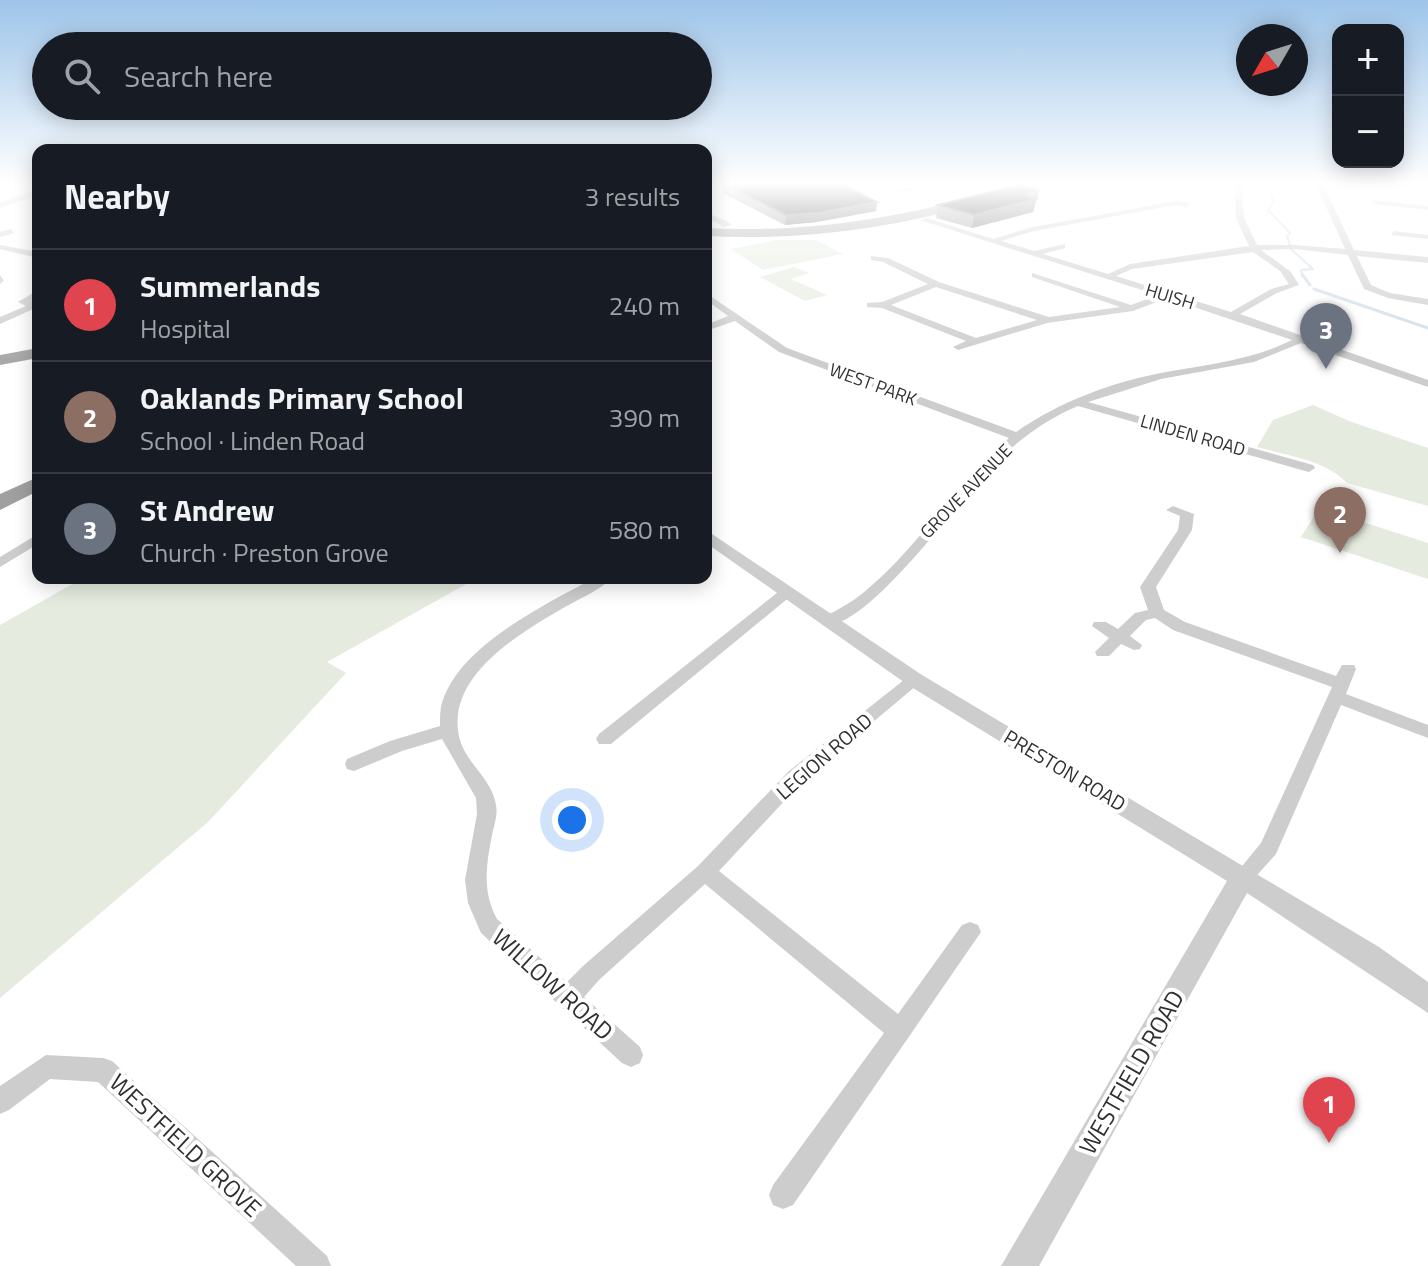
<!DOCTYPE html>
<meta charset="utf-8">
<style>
:root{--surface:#171b24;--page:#242831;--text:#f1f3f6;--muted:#9ea1a6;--line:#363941;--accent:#d93025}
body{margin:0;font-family:"Titillium Web",sans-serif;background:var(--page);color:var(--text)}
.controls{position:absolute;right:24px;top:24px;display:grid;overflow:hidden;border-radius:16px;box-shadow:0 4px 20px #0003}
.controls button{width:72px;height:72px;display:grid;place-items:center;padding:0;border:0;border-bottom:2px solid var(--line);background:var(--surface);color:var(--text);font:40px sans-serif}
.compass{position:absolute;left:1236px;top:24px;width:72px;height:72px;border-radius:50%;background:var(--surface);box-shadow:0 4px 20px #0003;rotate:231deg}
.you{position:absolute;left:572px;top:820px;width:28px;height:28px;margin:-20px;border:6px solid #fff;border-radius:50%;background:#1a73e8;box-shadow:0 0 0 12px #1a73e833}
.badge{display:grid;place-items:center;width:52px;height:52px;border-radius:50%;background:var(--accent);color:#fff;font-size:26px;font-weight:700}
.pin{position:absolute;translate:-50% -66px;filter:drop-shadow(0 2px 4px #0008)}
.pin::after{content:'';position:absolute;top:42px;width:28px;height:24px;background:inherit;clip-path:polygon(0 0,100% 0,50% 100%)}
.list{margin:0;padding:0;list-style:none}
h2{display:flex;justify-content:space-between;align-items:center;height:104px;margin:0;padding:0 32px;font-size:34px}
h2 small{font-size:26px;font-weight:400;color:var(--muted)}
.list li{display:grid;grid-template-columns:52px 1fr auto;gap:24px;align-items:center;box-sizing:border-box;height:112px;padding:0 32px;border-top:2px solid var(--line)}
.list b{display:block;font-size:30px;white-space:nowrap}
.list p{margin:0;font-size:26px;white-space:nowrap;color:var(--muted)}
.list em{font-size:26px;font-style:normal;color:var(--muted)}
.icon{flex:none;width:44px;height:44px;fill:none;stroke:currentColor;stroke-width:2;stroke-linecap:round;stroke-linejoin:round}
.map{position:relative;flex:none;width:1428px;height:1266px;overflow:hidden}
.search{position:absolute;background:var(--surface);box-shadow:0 4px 20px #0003;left:32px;top:32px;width:680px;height:88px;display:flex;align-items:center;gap:20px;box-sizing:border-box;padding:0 28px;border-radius:44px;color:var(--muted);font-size:30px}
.panel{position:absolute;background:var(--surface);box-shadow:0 4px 20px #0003;left:32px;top:144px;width:680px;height:440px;border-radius:16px}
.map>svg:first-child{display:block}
.green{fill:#e5ecdf}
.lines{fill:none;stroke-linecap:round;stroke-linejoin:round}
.stream-far1{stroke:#ccddea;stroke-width:2}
.stream{stroke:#ccddea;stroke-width:3}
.minor{fill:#cdcdcd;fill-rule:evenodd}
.tertiary{fill:#cdcdcd;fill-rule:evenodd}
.primary{fill:#a8a8a8;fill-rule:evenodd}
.trunk{fill:#a0a0a0;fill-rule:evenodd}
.wall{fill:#8b8b8b}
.shaded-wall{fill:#5d5d5d}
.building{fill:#171717;stroke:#5d5d5d;stroke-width:2}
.labels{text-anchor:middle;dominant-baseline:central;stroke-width:8;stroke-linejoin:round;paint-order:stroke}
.far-street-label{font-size:18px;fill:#303030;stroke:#fff}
.street-label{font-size:20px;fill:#303030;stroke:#fff}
.near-street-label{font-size:24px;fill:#303030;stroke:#fff}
</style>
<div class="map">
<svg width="1428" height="1266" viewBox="0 0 1428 1266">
<rect width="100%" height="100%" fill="#fff"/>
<g class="green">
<polygon points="777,240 816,240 843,254 763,270 731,249"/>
<polygon points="794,267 809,273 791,279 827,295 805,301 760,277"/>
<path d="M 1313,405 L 1349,421 L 1428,448 L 1428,506 L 1347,483 C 1326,460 1285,455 1257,447 L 1273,420 Z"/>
<polygon points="1319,508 1428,543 1428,579 1301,537"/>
<polygon points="83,578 477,578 327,662 346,673 208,822 0,998 0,625"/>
</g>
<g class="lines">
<g class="stream-far1">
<polyline points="1290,245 1287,237 1290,233 1268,210 1274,201 1269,190 1293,182"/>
<polyline points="1291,249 1313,269 1301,270 1302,276"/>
</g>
<g class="stream">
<polyline points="1302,274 1310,285"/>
<polyline points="1314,289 1428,328"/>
</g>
<g class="minor">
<polygon points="855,182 869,182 857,186 853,184"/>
<polygon points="932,182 949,182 901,192 897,190"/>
<path d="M 1234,182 L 1241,182 L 1244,218 L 1257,245 L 1295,245 L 1345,249 L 1315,182 L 1322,182 L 1354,250 L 1428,257 L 1428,263 L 1357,256 L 1371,285 L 1390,293 L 1428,299 L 1428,305 L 1388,298 L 1364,289 L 1348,255 L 1295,249 L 1261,250 L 1291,272 L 1299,285 L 1277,293 L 1240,314 L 1428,380 L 1428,387 L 1301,343 L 1254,362 L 1161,379 L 1088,402 L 1313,465 L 1315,468 L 1309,472 L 1305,471 L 1078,406 C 1047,419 1021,438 997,461 C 967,490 866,632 826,624 L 824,620 L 826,616 C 839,609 852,602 863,593 C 917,549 955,485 1009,438 L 779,352 L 735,321 L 706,331 L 706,325 L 728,316 L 706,300 L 706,293 L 787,348 L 1016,432 C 1061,401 1112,382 1166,372 C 1209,364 1252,360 1292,340 L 1167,298 L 1133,311 L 1047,323 L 958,350 L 953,347 L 966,341 L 882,308 L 867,307 L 867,303 L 882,302 L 928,284 L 883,262 L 871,260 L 871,256 L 888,258 L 939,282 L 1049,317 L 1120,307 L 1032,277 L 1032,273 L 1131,305 L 1158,295 L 920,220 L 927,218 L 993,239 L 1033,227 L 1176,201 L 1190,203 L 1187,207 L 1176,205 L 1034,231 L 1001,241 L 1034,251 L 1065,244 L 1065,248 L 1043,254 L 1108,274 L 1130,264 L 1249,246 L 1236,218 ZM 1253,252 L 1280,271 L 1289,284 L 1271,289 L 1231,312 L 1116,276 L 1132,269 ZM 936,287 L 1037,320 L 976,338 L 891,305 Z"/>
<polygon points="1358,182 1428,183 1428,187 1361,184"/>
<polygon points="1371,200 1428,206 1428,210 1374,204"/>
<polygon points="706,212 730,223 731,225 724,227 706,217"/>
<polygon points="11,229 14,233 0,237 0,232"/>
<polygon points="1394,231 1428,235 1428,239 1391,235"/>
<polygon points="0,245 38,252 38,258 0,249"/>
<polygon points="0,275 4,281 0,284"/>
<polygon points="38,290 38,297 31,301 38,303 38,307 0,324 0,317 26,306 18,302"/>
<polygon points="1173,506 1194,514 1192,530 1156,587 1164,610 1185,622 1336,676 1342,665 1354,665 1356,669 1346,694 1428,725 1428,738 1341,705 1276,854 1250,883 1243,886 1236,883 1233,877 1261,843 1332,687 1173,630 1155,618 1146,620 1130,636 1142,645 1140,649 1134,650 1121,644 1109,656 1097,656 1095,652 1109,638 1092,626 1094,622 1106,622 1118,629 1135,613 1148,610 1140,587 1178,530 1180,516 1166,510"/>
<polygon points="38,534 38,544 0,567 0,557"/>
<path d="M 594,578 L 612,578 C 600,590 581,598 565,607 C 522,632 446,675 459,736 C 464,762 492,778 496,805 C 498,816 494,825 492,835 C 486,865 482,892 497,919 L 567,982 L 583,966 L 698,866 L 789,771 L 909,676 L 915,674 L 923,680 L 803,781 L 719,871 L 898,1014 L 962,925 L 970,922 L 978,925 L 981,932 L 793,1205 L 783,1209 L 773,1205 L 769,1195 L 773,1185 L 884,1033 L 705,884 L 599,980 L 584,997 L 640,1047 L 643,1055 L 640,1063 L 631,1067 L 622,1063 L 481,933 L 468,903 L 465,880 L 477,814 L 476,798 L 442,739 L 402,751 L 354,771 L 347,769 L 345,764 L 347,759 L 390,741 L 440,726 C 440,720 440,713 441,707 C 455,647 545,605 594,578 Z"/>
<polygon points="787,587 792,589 795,592 792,595 611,744 599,744 596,739 599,734 782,589"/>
<polygon points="46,1055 103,1058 112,1061 327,1256 331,1266 296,1266 98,1082 50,1079 9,1110 0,1114 0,1086"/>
</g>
<g class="tertiary">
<polygon points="38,189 38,195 0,208 0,202"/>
<polygon points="706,530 922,675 1379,947 1428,982 1428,1013 1247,893 1039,1266 1001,1266 1227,881 908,685 706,543"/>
</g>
<polygon class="primary" points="38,348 38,358 0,365 0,355"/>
<g class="trunk">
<path d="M 1026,182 L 1044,182 C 1027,193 1001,198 980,203 C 890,229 800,241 706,236 L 706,228 C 817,234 920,214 1026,182 Z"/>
<polygon points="38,477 38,491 0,510 0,494"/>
</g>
</g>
<g class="wall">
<polygon points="723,184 877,202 876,211 817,222 785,225 723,193"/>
<polygon points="1039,191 1033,212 972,228 936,218 938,205"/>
</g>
<g class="shaded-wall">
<polygon points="1039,191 1033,212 972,228 974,215 1025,194"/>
<polygon points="877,202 876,211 817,222 785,225 786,215"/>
</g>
<g class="building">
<polygon points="735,182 838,182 877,202 818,213 786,215 723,184"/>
<polygon points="1018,185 1039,191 1025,194 1036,199 974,215 938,205"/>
</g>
<linearGradient id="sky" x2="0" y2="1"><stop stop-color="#9dc4e9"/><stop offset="0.51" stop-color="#fff"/><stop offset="1" stop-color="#fff" stop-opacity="0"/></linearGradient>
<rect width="1428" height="360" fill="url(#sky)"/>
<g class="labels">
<g class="far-street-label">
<text transform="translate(1170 296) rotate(17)">HUISH</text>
<text transform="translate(873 384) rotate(20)">WEST PARK</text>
<text transform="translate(1193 435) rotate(16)">LINDEN ROAD</text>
<text transform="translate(966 491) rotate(-46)">GROVE AVENUE</text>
</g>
<g class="street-label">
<text transform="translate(824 756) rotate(-41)">LEGION ROAD</text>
<text transform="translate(1065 770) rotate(31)">PRESTON ROAD</text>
</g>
<g class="near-street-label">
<text transform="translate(553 984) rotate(42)">WILLOW ROAD</text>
<text transform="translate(1131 1072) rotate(-60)">WESTFIELD ROAD</text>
<text transform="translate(186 1145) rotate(43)">WESTFIELD GROVE</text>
</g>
</g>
</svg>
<div class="controls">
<button>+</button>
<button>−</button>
</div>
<svg class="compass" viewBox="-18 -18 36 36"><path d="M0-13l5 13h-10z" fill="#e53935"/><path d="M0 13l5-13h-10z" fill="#9ea1a6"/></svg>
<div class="you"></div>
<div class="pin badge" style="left:1329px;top:1143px;background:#e0444e">1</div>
<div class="pin badge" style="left:1340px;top:553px;background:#8d6e63">2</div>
<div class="pin badge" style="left:1326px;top:369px;background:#6b7280">3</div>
<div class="search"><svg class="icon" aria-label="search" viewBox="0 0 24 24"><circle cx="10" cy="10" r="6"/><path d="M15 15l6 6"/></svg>Search here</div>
<section class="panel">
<h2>Nearby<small>3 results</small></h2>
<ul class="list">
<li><span class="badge" style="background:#e0444e">1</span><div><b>Summerlands</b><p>Hospital</p></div><em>240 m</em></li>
<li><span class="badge" style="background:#8d6e63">2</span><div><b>Oaklands Primary School</b><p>School · Linden Road</p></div><em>390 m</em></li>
<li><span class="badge" style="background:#6b7280">3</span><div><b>St Andrew</b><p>Church · Preston Grove</p></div><em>580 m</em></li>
</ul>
</section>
</div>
